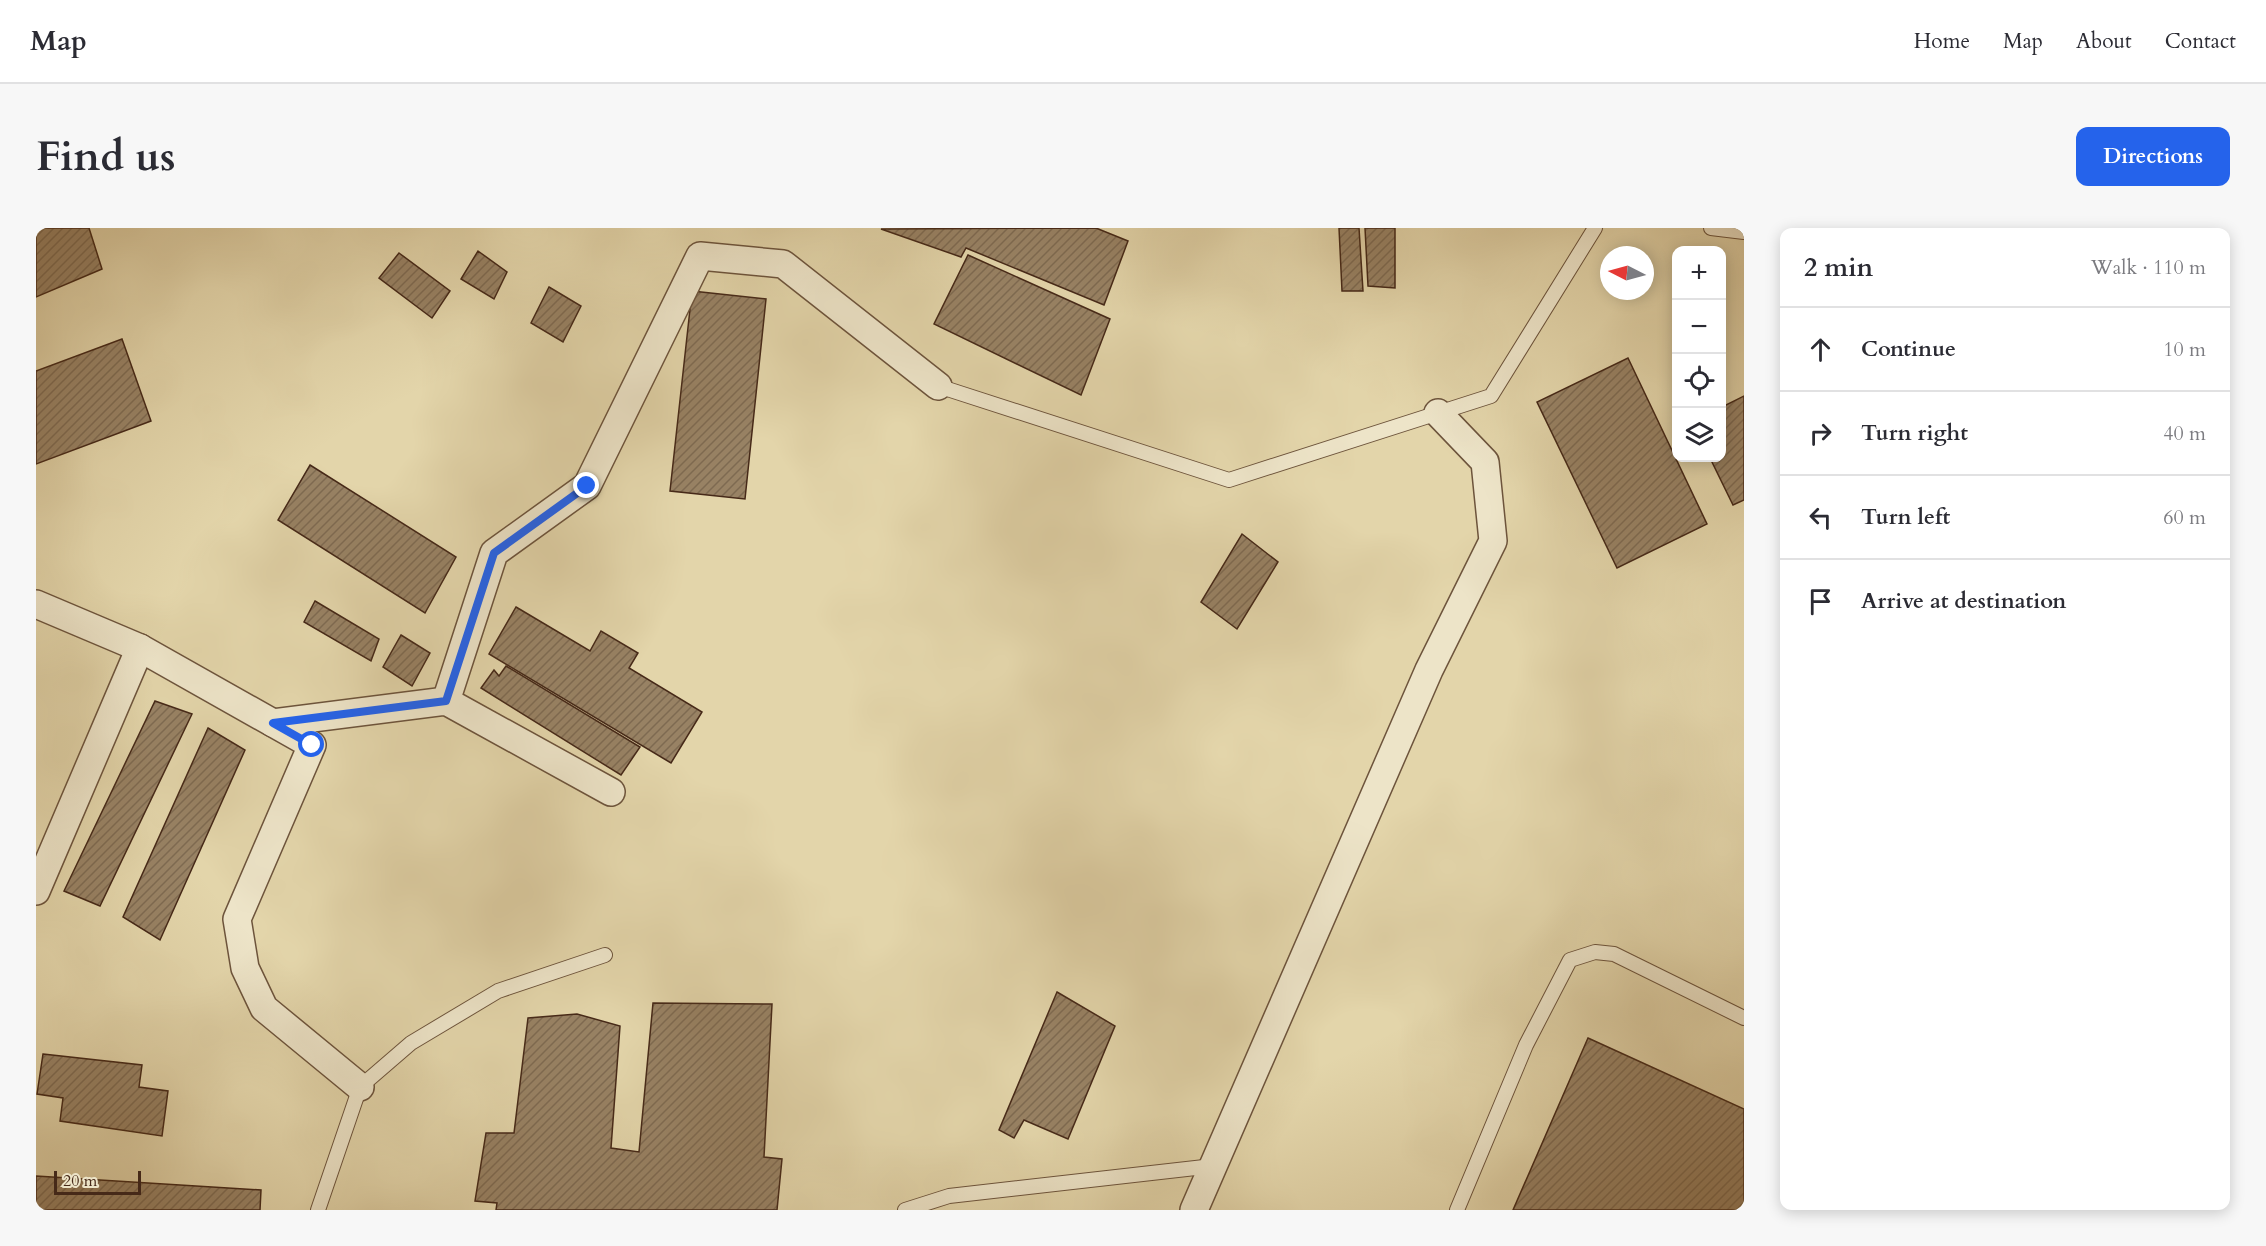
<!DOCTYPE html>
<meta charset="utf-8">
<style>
:root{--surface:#fff;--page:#f7f7f7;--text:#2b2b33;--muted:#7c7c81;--line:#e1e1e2;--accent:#2563eb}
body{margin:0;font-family:Cardo,serif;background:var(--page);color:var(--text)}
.controls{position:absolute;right:18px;top:18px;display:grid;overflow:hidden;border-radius:12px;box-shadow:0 3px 15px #0003}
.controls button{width:54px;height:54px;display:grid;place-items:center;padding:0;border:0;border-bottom:2px solid var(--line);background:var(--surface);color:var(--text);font:30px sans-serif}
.compass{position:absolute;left:1564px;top:18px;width:54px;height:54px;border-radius:50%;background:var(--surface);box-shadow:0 3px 15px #0003;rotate:276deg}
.scale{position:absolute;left:18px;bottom:15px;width:87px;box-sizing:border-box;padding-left:6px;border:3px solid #462918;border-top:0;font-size:16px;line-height:21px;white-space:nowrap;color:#462918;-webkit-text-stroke:4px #ede4c8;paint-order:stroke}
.stop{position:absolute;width:18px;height:18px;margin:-14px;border:4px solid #2563eb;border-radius:50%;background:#fff}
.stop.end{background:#2563eb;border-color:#fff;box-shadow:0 2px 6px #0008}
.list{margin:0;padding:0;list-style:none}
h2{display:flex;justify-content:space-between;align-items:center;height:78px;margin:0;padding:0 24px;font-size:26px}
h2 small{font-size:20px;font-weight:400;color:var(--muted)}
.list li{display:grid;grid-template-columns:39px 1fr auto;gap:18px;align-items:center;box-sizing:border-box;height:84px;padding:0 24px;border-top:2px solid var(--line)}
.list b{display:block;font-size:22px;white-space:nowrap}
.list em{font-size:20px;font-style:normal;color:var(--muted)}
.icon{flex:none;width:33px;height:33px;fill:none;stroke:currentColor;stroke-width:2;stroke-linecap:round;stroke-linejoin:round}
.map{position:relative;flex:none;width:1708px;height:982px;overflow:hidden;border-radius:12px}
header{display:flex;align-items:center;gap:36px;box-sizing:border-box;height:84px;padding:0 30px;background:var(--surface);border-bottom:2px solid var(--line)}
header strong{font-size:28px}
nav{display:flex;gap:33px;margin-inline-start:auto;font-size:21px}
.intro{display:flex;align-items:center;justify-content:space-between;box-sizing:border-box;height:144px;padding:0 36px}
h1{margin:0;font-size:42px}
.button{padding:15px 27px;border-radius:12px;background:var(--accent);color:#fff;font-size:21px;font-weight:700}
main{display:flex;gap:36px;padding:0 36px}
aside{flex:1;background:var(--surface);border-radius:12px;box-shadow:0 3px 15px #0003}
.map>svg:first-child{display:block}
.building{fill:url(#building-hatch);stroke:#462918;stroke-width:1.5}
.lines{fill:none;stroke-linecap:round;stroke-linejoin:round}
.lane-casing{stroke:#6d543c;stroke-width:16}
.street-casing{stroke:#6d543c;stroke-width:30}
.lane{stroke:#ede4c8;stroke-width:14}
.street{stroke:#ede4c8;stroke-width:27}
.route{stroke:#2563eb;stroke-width:8}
</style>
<header>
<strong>Map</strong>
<nav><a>Home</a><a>Map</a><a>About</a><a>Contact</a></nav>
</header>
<div class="intro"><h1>Find us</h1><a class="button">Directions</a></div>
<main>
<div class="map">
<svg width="1708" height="982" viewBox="0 0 1708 982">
<defs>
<pattern id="building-hatch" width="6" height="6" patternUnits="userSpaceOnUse" patternTransform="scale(1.5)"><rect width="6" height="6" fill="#988264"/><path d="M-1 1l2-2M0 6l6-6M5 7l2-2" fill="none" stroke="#7e6a51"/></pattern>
</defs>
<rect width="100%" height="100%" fill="#e3d5aa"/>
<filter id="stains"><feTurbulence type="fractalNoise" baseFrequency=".00333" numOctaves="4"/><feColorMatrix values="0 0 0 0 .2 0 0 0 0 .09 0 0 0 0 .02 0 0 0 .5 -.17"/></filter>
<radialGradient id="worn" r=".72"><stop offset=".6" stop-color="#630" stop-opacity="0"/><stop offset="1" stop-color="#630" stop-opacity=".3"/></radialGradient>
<g class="building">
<polygon points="0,0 53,0 66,41 0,69"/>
<polygon points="1060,0 1092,13 1068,77 930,20 925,29 845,1"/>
<polygon points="1303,0 1323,0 1327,63 1306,63"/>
<polygon points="1329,0 1359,0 1359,60 1332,58"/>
<polygon points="442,23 471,44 458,71 425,51"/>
<polygon points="363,25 414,63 396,90 343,50"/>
<polygon points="932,27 1074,91 1045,167 898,96"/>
<polygon points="513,59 545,78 527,114 495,95"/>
<polygon points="656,63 730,71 709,271 634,263"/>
<polygon points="86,111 115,193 0,236 0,143"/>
<polygon points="1592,130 1671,296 1581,340 1501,174"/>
<polygon points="1708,168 1708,272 1697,277 1674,230 1686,230 1686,179"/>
<polygon points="274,237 420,329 389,385 242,292"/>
<polygon points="1206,306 1242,334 1201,401 1165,374"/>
<polygon points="279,373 343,411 335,433 268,394"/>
<polygon points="480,379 554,423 565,403 602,425 593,440 666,484 635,535 453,426"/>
<polygon points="365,407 394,425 376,458 347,439"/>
<polygon points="470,438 604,519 585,547 445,460 458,442 463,448"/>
<polygon points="119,473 156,486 64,678 28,663"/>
<polygon points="172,500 209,522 124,712 87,689"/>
<polygon points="1021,764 1079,798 1032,911 988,892 978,910 963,902"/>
<polygon points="617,775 736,776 728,929 746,931 741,982 460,982 461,975 439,973 450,905 478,905 492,790 541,786 584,798 575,920 603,924"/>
<polygon points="1552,810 1708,881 1708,982 1477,982"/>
<polygon points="7,826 106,837 103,859 132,863 126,908 24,893 27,870 1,866"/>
<polygon points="0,948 225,962 224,982 0,982"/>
</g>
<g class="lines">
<g class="lane-casing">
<g id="lane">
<polyline points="1675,0 1708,4"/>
<polyline points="902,158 1193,252 1455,168 1559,0"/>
<polyline points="282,982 324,859 375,815 462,763 569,727"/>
<polyline points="869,982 913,968 1177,938"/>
<polyline points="1421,982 1490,817 1534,732 1559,724 1578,726 1708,790"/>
</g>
</g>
<g class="street-casing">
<g id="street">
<polyline points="0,376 104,420"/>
<polyline points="410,473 458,325 551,258 664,28 747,36 902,158"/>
<polyline points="237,495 410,473 575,564"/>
<polyline points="0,663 104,420 276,517 201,691 209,740 228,780 324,859"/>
<polyline points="1158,982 1393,442 1457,313 1449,234 1402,185"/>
</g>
</g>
<use href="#lane" class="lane"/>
<use href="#street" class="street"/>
</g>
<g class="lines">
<polyline class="route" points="276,517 237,495 410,473 458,325 551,258"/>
</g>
<rect width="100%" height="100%" filter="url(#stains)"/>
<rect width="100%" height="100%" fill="url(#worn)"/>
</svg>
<div class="controls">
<button>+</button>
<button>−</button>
<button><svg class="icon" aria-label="locate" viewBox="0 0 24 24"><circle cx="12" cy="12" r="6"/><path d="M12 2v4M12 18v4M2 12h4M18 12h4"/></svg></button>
<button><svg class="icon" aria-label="layers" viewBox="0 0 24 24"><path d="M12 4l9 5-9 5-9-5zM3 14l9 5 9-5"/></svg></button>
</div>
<svg class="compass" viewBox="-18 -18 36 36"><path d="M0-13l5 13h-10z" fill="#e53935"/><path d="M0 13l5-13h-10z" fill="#7c7c81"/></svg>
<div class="scale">20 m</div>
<div class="stop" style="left:276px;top:517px"></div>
<div class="stop end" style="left:551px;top:258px"></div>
</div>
<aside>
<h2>2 min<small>Walk · 110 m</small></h2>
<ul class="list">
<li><svg class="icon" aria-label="ahead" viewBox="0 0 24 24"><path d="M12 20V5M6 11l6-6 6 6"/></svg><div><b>Continue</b></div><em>10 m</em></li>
<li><svg class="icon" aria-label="right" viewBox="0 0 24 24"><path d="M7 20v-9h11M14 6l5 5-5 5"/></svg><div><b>Turn right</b></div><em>40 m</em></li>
<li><svg class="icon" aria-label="left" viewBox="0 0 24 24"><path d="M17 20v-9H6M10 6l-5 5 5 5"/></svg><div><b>Turn left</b></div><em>60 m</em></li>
<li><svg class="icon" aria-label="arrive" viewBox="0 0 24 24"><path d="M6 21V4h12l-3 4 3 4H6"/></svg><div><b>Arrive at destination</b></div></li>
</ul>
</aside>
</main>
